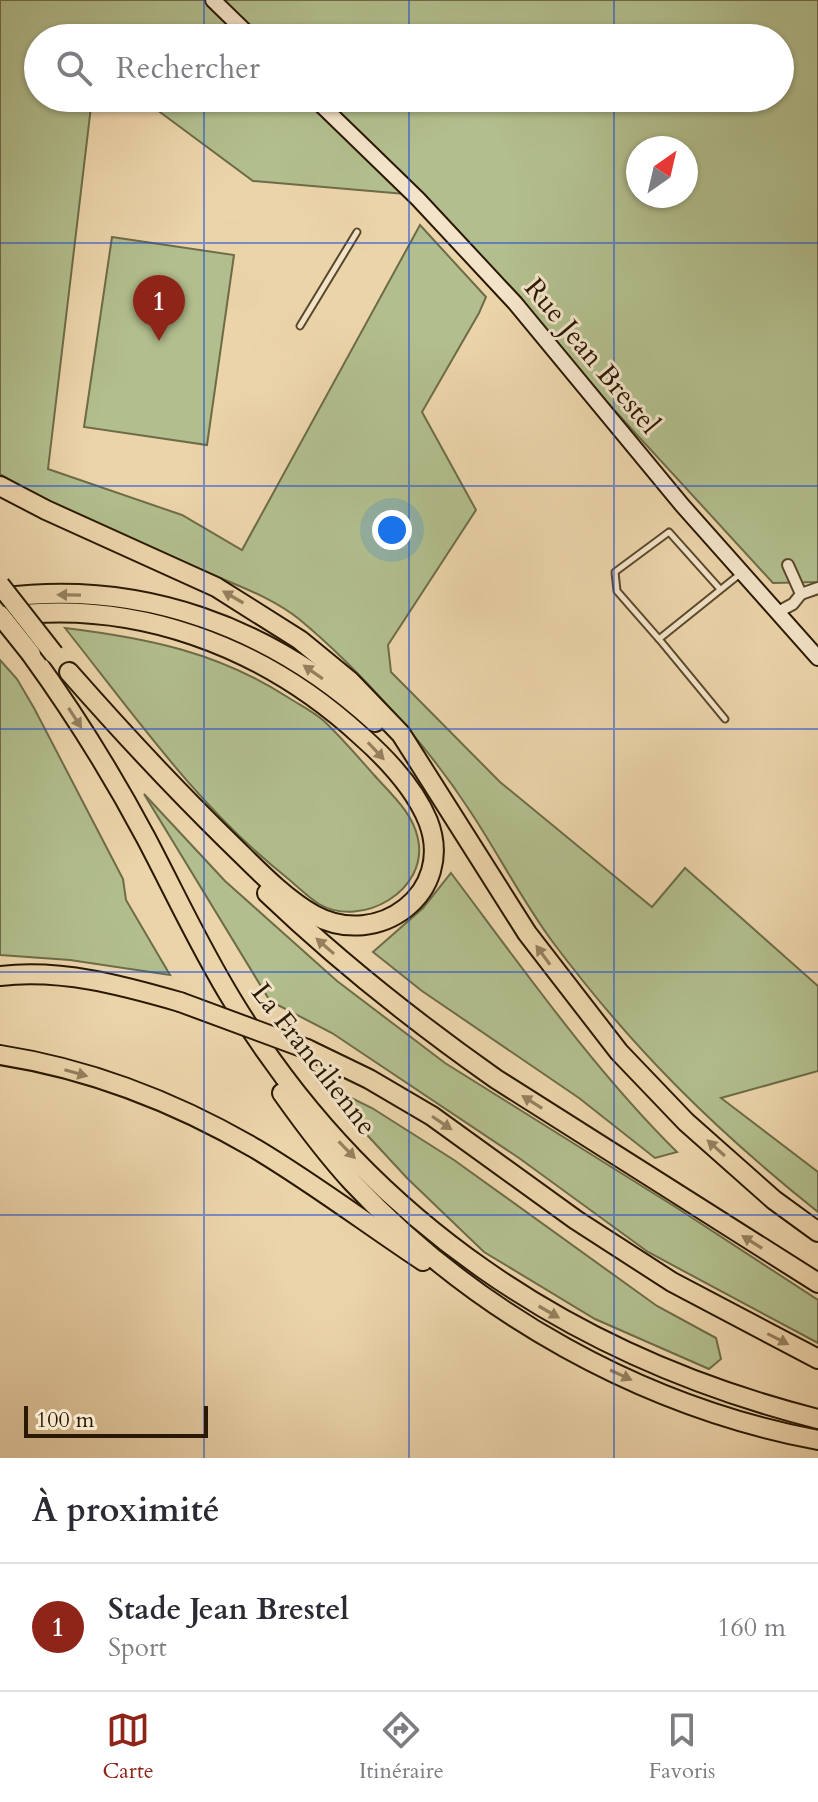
<!DOCTYPE html>
<html lang="fr">
<meta charset="utf-8">
<style>
:root{--surface:#fff;--page:#f7f7f7;--text:#2b2b33;--muted:#7c7c81;--line:#e1e1e2;--accent:#8f2418}
body{margin:0;font-family:Cardo,serif;background:var(--page);color:var(--text)}
.compass{position:absolute;left:626px;top:136px;width:72px;height:72px;border-radius:50%;background:var(--surface);box-shadow:0 2px 6px #0004;rotate:34deg}
.scale{position:absolute;left:24px;bottom:20px;width:184px;box-sizing:border-box;padding-left:8px;border:4px solid #2a1902;border-top:0;font-size:22px;line-height:28px;white-space:nowrap;color:#2a1902;-webkit-text-stroke:6px #f3e3c8;paint-order:stroke}
.you{position:absolute;left:392px;top:530px;width:28px;height:28px;margin:-20px;border:6px solid #fff;border-radius:50%;background:#1a73e8;box-shadow:0 0 0 12px #1a73e833}
.badge{display:grid;place-items:center;width:52px;height:52px;border-radius:50%;background:var(--accent);color:#fff;font-size:26px;font-weight:700}
.pin{position:absolute;translate:-50% -66px;filter:drop-shadow(0 2px 4px #0008)}
.pin::after{content:'';position:absolute;top:42px;width:28px;height:24px;background:inherit;clip-path:polygon(0 0,100% 0,50% 100%)}
.list{margin:0;padding:0;list-style:none}
h2{display:flex;justify-content:space-between;align-items:center;height:104px;margin:0;padding:0 32px;font-size:34px}
h2 small{font-size:26px;font-weight:400;color:var(--muted)}
.list li{display:grid;grid-template-columns:52px 1fr auto;gap:24px;align-items:center;box-sizing:border-box;height:128px;padding:0 32px;border-top:2px solid var(--line)}
.list b{display:block;font-size:30px;white-space:nowrap}
.list p{margin:0;font-size:26px;white-space:nowrap;color:var(--muted)}
.list em{font-size:26px;font-style:normal;color:var(--muted)}
.icon{flex:none;width:44px;height:44px;fill:none;stroke:currentColor;stroke-width:2;stroke-linecap:round;stroke-linejoin:round}
.map{position:relative;flex:none;width:818px;height:1458px;overflow:hidden}
.search{position:absolute;background:var(--surface);box-shadow:0 2px 6px #0004;left:24px;right:24px;top:24px;height:88px;display:flex;align-items:center;gap:20px;box-sizing:border-box;padding:0 28px;border-radius:44px;color:var(--muted);font-size:30px}
.sheet{height:232px;background:var(--surface)}
nav{display:flex;justify-content:space-around;align-items:center;box-sizing:border-box;height:112px;border-top:2px solid var(--line);background:var(--surface);font-size:22px;color:var(--muted)}
nav a{display:grid;justify-items:center;gap:4px}
nav .on{color:var(--accent)}
.map>svg:first-child{display:block}
.green{fill:#b2be8d;stroke:#6e6c48;stroke-width:2;fill-rule:evenodd}
.lines{fill:none;stroke-linecap:round;stroke-linejoin:round}
.lane-casing{stroke:#5a482c;stroke-width:9}
.street-casing{stroke:#5a482c;stroke-width:14}
.secondary-casing{stroke:#2a1902;stroke-width:18}
.highway-casing{stroke:#2a1902;stroke-width:22}
.lane{stroke:#f3e3c8;stroke-width:5}
.street{stroke:#f3e3c8;stroke-width:10}
.secondary{stroke:#f3e3c8;stroke-width:14}
.highway{stroke:#ecd4aa;stroke-width:18}
.highway-bridge-casing{stroke:#2a1902;stroke-width:22;stroke-linecap:butt}
.highway-bridge{stroke:#ecd4aa;stroke-width:18}
.oneway{fill:#95805e}
.grid{fill:none;stroke:#1d4ed8;stroke-width:2;stroke-opacity:0.55}
.labels{text-anchor:middle;dominant-baseline:central;stroke-width:6;stroke-linejoin:round;paint-order:stroke}
.street-label{font-size:28px;fill:#2a1902;stroke:#f3e3c8}
</style>
<div class="map">
<svg width="818" height="1458" viewBox="0 0 818 1458">
<rect width="100%" height="100%" fill="#ecd4aa"/>
<filter id="stains"><feTurbulence type="fractalNoise" baseFrequency=".0025" numOctaves="4"/><feColorMatrix values="0 0 0 0 .2 0 0 0 0 .09 0 0 0 0 .02 0 0 0 .5 -.17"/></filter>
<radialGradient id="worn" r=".72"><stop offset=".6" stop-color="#630" stop-opacity="0"/><stop offset="1" stop-color="#630" stop-opacity=".3"/></radialGradient>
<g class="green">
<path d="M 0,0 L 818,0 L 818,582 L 773,583 L 417,195 L 253,181 L 141,98 L 780,98 L 780,38 L 38,38 L 38,98 L 92,98 L 48,469 L 182,515 L 242,550 L 420,225 L 486,297 L 479,313 L 422,412 L 476,510 L 388,645 L 391,672 L 500,782 L 652,907 L 685,868 L 818,986 L 818,1071 L 721,1098 L 818,1172 L 818,1212 C 714,1129 632,1048 552,941 C 521,899 497,851 468,808 C 426,744 358,668 299,619 C 270,596 235,585 202,570 C 135,540 64,512 0,474 ZM 638,148 L 686,148 L 686,196 L 638,196 Z"/>
<polygon points="112,237 234,255 207,445 84,427"/>
<path d="M 65,628 C 147,638 218,652 289,698 C 300,705 314,712 324,721 C 342,738 358,757 374,775 C 391,794 413,813 418,839 C 429,890 362,929 319,904 C 308,897 297,886 286,877 C 199,808 134,715 65,628 Z"/>
<polygon points="0,660 17,679 34,708 123,879 126,900 170,975 70,960 0,955"/>
<polygon points="144,794 225,881 337,981 445,1063 677,1208 818,1300 818,1343 648,1252 519,1158 332,1033 270,1001"/>
<path d="M 451,873 C 521,966 594,1070 677,1152 L 655,1158 L 579,1098 L 422,991 L 373,952 L 423,908 Z"/>
<polygon points="317,1081 372,1108 454,1160 657,1306 716,1338 721,1359 709,1369 595,1319 484,1252 407,1178"/>
</g>
<g class="lines">
<g class="lane-casing">
<g id="lane">
<polyline points="300,326 357,232"/>
<polyline points="720,589 669,532 615,572 617,591 659,639 740,574"/>
<polyline points="659,639 725,719"/>
</g>
</g>
<g class="street-casing">
<g id="street">
<polyline points="801,594 818,588"/>
<polyline points="776,613 793,604 801,594 788,565"/>
</g>
</g>
<g class="secondary-casing">
<g id="secondary">
<polyline points="213,0 252,38"/>
<polyline points="314,98 418,199 515,303 682,505 818,658"/>
</g>
</g>
<g class="highway-casing">
<g id="highway">
<polyline points="0,486 46,510 216,587 300,640 350,681 401,734 527,933 619,1052 686,1122 774,1200 818,1232"/>
<path d="M 0,598 C 141,579 271,627 375,722"/>
<path d="M 0,617 C 133,597 263,646 361,736 C 387,759 415,789 428,821 C 456,893 378,950 314,915 C 281,896 254,866 227,840 C 172,786 120,730 69,672"/>
<path d="M 31,654 C 73,712 112,774 146,838 C 175,893 201,950 234,1003 C 367,1221 573,1357 818,1419"/>
<path d="M 267,893 C 338,961 415,1022 496,1079 L 818,1283"/>
<path d="M 0,976 C 62,969 121,985 180,1002"/>
<polyline points="307,1049 369,1079 432,1116 576,1220 672,1282 818,1359"/>
<path d="M 0,1055 C 90,1069 177,1103 256,1149 C 313,1183 367,1224 423,1261"/>
<path d="M 282,1093 C 304,1124 327,1155 353,1183 C 475,1313 643,1407 818,1440"/>
</g>
</g>
<use href="#lane" class="lane"/>
<use href="#street" class="street"/>
<use href="#secondary" class="secondary"/>
<use href="#highway" class="highway"/>
<g class="highway-bridge-casing">
<g id="highway-bridge">
<polyline points="0,585 54,654"/>
<polyline points="0,615 31,654"/>
<polyline points="180,1002 307,1049"/>
</g>
</g>
<use href="#highway-bridge" class="highway-bridge"/>
</g>
<defs><path id="oneway-solid" d="M-6-.8H1V-3.2L6.5 0L1 3.2V.8H-6Z" transform="scale(2)"/></defs>
<g class="oneway">
<use href="#oneway-solid" transform="translate(69 595) rotate(-179)"/>
<use href="#oneway-solid" transform="translate(233 597) rotate(-150)"/>
<use href="#oneway-solid" transform="translate(313 672) rotate(-145)"/>
<use href="#oneway-solid" transform="translate(75 718) rotate(57)"/>
<use href="#oneway-solid" transform="translate(376 751) rotate(47)"/>
<use href="#oneway-solid" transform="translate(325 946) rotate(-139)"/>
<use href="#oneway-solid" transform="translate(543 955) rotate(-126)"/>
<use href="#oneway-solid" transform="translate(76 1073) rotate(16)"/>
<use href="#oneway-solid" transform="translate(532 1102) rotate(-148)"/>
<use href="#oneway-solid" transform="translate(442 1123) rotate(34)"/>
<use href="#oneway-solid" transform="translate(716 1148) rotate(-138)"/>
<use href="#oneway-solid" transform="translate(347 1150) rotate(46)"/>
<use href="#oneway-solid" transform="translate(752 1242) rotate(-148)"/>
<use href="#oneway-solid" transform="translate(549 1312) rotate(30)"/>
<use href="#oneway-solid" transform="translate(778 1339) rotate(27)"/>
<use href="#oneway-solid" transform="translate(621 1375) rotate(25)"/>
</g>
<path class="grid" d="M 204,0 L 204,38M 409,0 L 409,38M 614,0 L 614,38M 204,98 L 204,1458M 409,98 L 409,1458M 614,98 L 614,1458M 0,243 L 818,243M 0,486 L 818,486M 0,729 L 818,729M 0,972 L 818,972M 0,1215 L 818,1215"/>
<g class="labels">
<g class="street-label">
<text transform="translate(592 356) rotate(50)">Rue Jean Brestel</text>
<text transform="translate(314 1059) rotate(52)">La Francilienne</text>
</g>
</g>
<rect width="100%" height="100%" filter="url(#stains)"/>
<rect width="100%" height="100%" fill="url(#worn)"/>
</svg>
<svg class="compass" viewBox="-18 -18 36 36"><path d="M0-13l5 13h-10z" fill="#e53935"/><path d="M0 13l5-13h-10z" fill="#7c7c81"/></svg>
<div class="scale">100 m</div>
<div class="you"></div>
<div class="pin badge" style="left:159px;top:341px">1</div>
<div class="search"><svg class="icon" aria-label="search" viewBox="0 0 24 24"><circle cx="10" cy="10" r="6"/><path d="M15 15l6 6"/></svg>Rechercher</div>
</div>
<section class="sheet">
<h2>À proximité<small></small></h2>
<ul class="list">
<li><span class="badge">1</span><div><b>Stade Jean Brestel</b><p>Sport</p></div><em>160 m</em></li>
</ul>
</section>
<nav>
<a class="on"><svg class="icon" aria-label="map" viewBox="0 0 24 24"><path d="M3 6l6-2 6 2 6-2v14l-6 2-6-2-6 2zM9 4v14M15 6v14"/></svg>Carte</a>
<a><svg class="icon" aria-label="directions" viewBox="0 0 24 24"><path d="M12 3l9 9-9 9-9-9zM9 14v-3h6M13 9l2 2-2 2"/></svg>Itinéraire</a>
<a><svg class="icon" aria-label="saved" viewBox="0 0 24 24"><path d="M7 4h10v16l-5-4-5 4z"/></svg>Favoris</a>
</nav>
